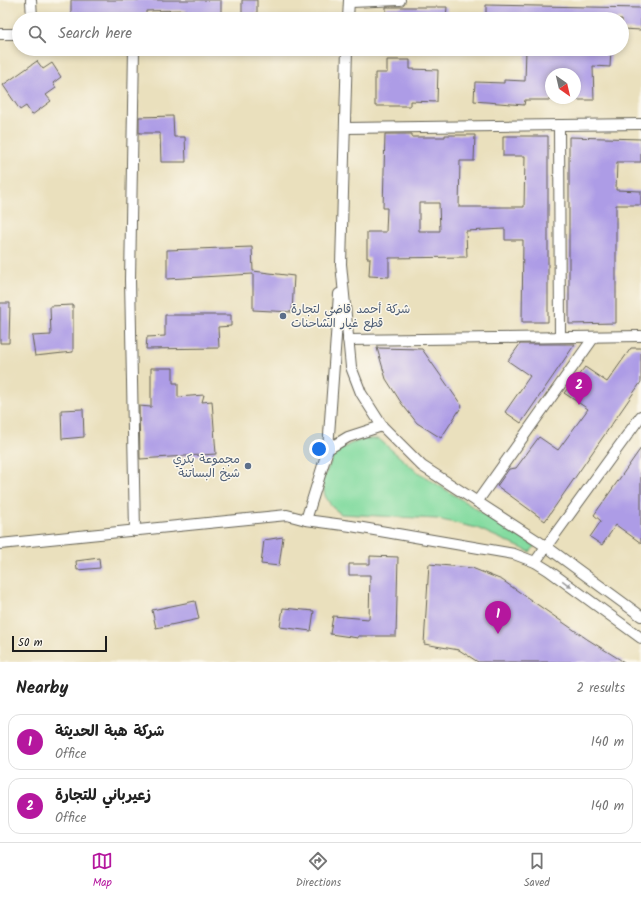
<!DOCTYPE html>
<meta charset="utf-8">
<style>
:root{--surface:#fff;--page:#f2f2f2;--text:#222;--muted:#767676;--line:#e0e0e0;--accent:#b5179e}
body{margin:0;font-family:Kalam,"Playpen Sans Arabic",sans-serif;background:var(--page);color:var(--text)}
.compass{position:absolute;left:545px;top:68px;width:36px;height:36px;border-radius:50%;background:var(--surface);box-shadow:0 2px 6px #0003;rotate:146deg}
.scale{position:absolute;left:12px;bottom:10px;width:95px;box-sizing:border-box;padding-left:4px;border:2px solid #1c1c1c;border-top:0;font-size:11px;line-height:14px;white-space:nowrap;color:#1c1c1c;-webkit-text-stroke:3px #fbf7ec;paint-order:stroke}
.you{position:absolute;left:319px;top:449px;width:14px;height:14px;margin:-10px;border:3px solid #fff;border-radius:50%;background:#1a73e8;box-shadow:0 0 0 6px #1a73e833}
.badge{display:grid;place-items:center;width:26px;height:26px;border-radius:50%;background:var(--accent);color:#fff;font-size:13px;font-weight:700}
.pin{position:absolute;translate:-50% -33px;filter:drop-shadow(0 1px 2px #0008)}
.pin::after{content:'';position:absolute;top:21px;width:14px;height:12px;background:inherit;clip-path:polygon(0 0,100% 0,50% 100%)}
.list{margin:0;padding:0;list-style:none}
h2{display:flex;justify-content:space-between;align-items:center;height:52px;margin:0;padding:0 16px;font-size:17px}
h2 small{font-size:13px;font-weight:400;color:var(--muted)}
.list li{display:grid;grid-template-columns:26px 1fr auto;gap:12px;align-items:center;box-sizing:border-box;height:56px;margin:0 8px 8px;padding:0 8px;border:1px solid var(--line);border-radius:12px}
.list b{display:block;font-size:15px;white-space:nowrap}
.list p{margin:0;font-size:13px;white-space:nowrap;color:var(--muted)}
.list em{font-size:13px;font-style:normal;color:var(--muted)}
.icon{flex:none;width:22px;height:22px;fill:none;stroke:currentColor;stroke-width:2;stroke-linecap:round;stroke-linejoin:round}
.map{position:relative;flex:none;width:641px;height:662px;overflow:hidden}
.search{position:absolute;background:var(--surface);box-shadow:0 2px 6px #0003;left:12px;right:12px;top:12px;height:44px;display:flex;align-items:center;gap:10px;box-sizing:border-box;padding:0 14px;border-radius:22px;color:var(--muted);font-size:15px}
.sheet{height:180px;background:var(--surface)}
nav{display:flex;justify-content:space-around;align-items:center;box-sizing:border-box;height:56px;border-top:1px solid var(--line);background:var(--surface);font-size:11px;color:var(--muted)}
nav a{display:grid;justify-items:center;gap:2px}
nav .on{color:var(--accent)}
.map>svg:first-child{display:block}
.green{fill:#84dba0;stroke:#507c5e}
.building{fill:#ad9ce6;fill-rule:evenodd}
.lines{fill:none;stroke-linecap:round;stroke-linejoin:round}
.minor-casing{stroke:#646154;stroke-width:12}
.minor{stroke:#fff;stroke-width:10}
.oneway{fill:#999}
.service-dot{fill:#5c6f8a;stroke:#fbf7ec;stroke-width:1.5}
.labels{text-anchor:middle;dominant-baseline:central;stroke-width:3;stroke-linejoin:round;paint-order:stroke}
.service-label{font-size:12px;fill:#4e5e75;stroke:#fbf7ec;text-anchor:start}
</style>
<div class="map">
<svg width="641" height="662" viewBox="0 0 641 662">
<rect width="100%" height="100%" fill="#fbf7ec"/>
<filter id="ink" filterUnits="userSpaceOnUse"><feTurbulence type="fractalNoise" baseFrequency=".025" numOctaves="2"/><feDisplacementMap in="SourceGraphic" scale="8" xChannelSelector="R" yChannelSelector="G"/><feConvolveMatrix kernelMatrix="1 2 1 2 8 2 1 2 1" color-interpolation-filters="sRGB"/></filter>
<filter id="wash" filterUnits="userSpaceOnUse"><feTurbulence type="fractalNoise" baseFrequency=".012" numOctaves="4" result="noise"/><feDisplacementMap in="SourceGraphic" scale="16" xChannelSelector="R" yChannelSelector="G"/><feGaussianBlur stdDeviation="0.9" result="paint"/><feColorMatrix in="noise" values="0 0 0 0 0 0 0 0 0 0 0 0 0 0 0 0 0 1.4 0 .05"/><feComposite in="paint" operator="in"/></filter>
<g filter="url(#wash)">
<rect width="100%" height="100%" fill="#eae0bd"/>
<polygon class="green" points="365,439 379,439 416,471 535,546 530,552 477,528 437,519 341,514 332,507 325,496 322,481 335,453 350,444"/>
<g id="blocks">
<g class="building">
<polygon points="71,0 221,0 221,19 186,19 186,10 146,11 146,19 77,19 71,13"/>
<rect x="242" y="0" width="15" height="14"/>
<polygon points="486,5 641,8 641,30 622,29 622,19 486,19"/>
<polygon points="386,7 447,7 446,19 386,19"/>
<polygon points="526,49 611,49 610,67 593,66 594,100 575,100 575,74 551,74 551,100 525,100 524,105 474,101 475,82 504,83 504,80 525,81"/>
<polygon points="387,60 410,60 410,69 438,70 437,102 410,101 410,106 375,106 375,73 387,73"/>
<polygon points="37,61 43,69 52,63 61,77 53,83 56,88 46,95 51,101 32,115 26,106 20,110 3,85"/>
<polygon points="173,116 174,137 185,137 186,162 161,162 160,133 139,133 139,117"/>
<path d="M 385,134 L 412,134 L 412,137 L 445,137 L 445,135 L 475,135 L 474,161 L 460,161 L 459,207 L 524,207 L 525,156 L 503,156 L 503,136 L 548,136 L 548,322 L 522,322 L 523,240 L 505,240 L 505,229 L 466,231 L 467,257 L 389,258 L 389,277 L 369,276 L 370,258 L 367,258 L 367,232 L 386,232 L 387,208 L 383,208 ZM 419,203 L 439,203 L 440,231 L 419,231 Z"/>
<polygon points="569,137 641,139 641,162 617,162 616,190 641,191 641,205 616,205 616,323 569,324"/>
<polygon points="252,247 253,271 294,276 292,312 253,310 253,274 167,279 167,250"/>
<polygon points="0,303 10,303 9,343 0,343"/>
<polygon points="73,305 73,352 35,356 32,336 51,335 50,306"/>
<polygon points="165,315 231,315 231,326 218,327 219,348 146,349 147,337 165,336"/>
<polygon points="520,344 575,344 521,423 505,412 530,376 508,361"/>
<polygon points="377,348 422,349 462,406 441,438 417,423 402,404 386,379"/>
<polygon points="631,348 641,348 641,382 545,521 497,486 509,469 516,468 539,437 558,450 588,409 564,393 585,367 607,382"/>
<polygon points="151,368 173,368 173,383 178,383 178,397 204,395 202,402 212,401 216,454 140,459 139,406 151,407"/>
<polygon points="83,409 84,437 62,439 61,410"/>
<polygon points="641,448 641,543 616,525 602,545 590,537 601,521 594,515"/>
<polygon points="283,537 279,566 261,564 264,540"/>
<polygon points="370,556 398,557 396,636 358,636 358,638 330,634 333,616 369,619 370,575 349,575 349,564 370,564"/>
<polygon points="99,558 100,568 77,570 76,561"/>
<polygon points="429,564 472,568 502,580 587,639 624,662 478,662 459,650 424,644"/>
<polygon points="195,601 199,619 156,628 152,610"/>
<polygon points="283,608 314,611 311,631 280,627"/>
</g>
</g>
</g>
<g filter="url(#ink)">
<use href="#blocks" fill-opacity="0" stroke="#646154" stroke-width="1"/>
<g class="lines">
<g class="minor-casing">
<g id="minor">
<polyline points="31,0 32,19"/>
<polyline points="351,2 400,0"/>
<polyline points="348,19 349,0"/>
<polyline points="0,34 19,34"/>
<polyline points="134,49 130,280 135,531"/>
<polyline points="347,49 341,264 351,367 361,393 382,426 422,466 547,547 641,616"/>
<polyline points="559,125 560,337"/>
<polyline points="346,128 641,124"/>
<polyline points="348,340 641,336"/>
<polyline points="328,449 348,437 382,426"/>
<polyline points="477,502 594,337"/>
<polyline points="306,520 328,449 339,294"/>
<polyline points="0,544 287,515 306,520 351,526 514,554 535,562 548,570 641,638"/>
<polyline points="535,562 641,416"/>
</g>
</g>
<use href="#minor" class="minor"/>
</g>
<defs><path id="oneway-solid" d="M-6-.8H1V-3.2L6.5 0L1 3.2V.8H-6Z"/></defs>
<use class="oneway" href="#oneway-solid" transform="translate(567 584) rotate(37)"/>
</g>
<g class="service-dot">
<circle cx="283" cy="316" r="4"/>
<circle cx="248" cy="466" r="4"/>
</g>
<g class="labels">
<g class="service-label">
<text x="291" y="309">شركة أحمد قاضي لتجارة<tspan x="291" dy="14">قطع غيار الشاحنات</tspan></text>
<text x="240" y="459" text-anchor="end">مجموعة بكري<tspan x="240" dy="14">شيخ البساتنة</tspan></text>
</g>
</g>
</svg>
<svg class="compass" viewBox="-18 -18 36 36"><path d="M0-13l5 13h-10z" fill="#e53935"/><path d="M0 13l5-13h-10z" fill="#767676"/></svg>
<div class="scale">50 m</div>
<div class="you"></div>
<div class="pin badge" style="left:498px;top:634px">1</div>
<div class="pin badge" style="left:579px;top:405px">2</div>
<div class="search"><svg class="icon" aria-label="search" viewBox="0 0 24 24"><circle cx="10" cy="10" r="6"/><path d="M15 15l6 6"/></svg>Search here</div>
</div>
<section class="sheet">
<h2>Nearby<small>2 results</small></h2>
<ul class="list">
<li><span class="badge">1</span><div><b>شركة هبة الحديثة</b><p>Office</p></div><em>140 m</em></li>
<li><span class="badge">2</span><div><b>زعيرباني للتجارة</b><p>Office</p></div><em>140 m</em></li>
</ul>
</section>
<nav>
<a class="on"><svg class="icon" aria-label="map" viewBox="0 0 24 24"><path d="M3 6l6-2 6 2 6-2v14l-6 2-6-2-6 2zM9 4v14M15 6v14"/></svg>Map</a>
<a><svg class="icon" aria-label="directions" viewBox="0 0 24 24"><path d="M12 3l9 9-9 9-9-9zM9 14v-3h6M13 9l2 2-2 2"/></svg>Directions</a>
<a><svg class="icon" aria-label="saved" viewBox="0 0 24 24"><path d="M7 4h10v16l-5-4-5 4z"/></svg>Saved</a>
</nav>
